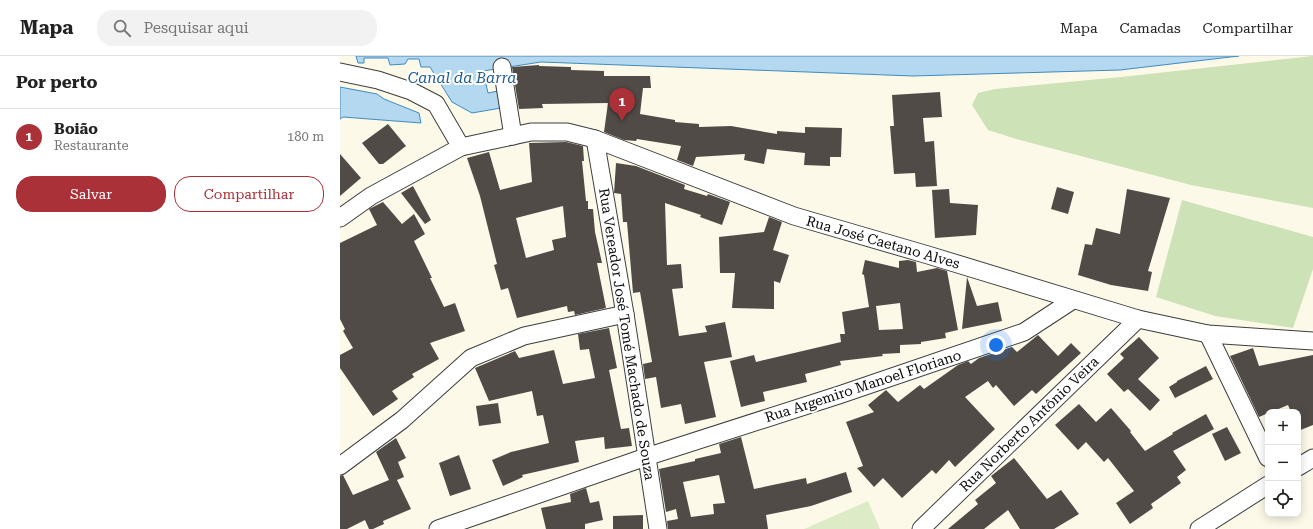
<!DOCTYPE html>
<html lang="pt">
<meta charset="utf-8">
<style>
:root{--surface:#fff;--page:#f2f2f2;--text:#222;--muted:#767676;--line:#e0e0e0;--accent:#aa3137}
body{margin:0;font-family:"Roboto Serif",serif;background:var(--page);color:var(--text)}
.controls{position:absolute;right:12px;bottom:12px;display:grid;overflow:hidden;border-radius:8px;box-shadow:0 2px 10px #0003}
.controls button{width:36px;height:36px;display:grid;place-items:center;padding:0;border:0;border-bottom:1px solid var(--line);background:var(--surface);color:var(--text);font:20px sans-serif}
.you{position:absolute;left:656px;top:289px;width:14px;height:14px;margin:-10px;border:3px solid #fff;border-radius:50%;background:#1a73e8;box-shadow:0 0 0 6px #1a73e833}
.badge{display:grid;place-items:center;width:26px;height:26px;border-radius:50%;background:var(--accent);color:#fff;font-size:13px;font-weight:700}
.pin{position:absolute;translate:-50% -33px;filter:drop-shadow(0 1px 2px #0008)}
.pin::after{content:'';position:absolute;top:21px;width:14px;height:12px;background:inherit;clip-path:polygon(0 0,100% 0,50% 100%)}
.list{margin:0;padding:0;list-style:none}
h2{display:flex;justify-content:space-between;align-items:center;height:52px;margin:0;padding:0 16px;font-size:17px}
h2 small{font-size:13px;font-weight:400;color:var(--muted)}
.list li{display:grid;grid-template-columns:26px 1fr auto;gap:12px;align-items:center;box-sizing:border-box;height:56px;padding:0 16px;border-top:1px solid var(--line)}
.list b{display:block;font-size:15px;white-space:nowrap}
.list p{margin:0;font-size:13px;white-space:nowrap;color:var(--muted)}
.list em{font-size:13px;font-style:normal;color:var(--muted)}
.actions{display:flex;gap:8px;padding:12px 16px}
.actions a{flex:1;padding:9px 0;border:1px solid var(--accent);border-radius:16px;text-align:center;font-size:14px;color:var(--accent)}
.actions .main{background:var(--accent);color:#fff}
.icon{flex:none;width:22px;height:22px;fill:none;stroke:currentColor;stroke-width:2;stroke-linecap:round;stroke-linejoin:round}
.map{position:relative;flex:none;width:973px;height:473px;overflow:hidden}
header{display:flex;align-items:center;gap:24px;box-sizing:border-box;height:56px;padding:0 20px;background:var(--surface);border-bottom:1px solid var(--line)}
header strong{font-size:19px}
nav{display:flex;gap:22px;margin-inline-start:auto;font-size:14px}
.search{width:280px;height:36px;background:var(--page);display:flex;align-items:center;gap:10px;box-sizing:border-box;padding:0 14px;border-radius:16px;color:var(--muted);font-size:15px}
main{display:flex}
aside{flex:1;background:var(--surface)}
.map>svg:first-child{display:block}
.green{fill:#cde2b7}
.pitch{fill:#deebc7}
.water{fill:#b3d8ef;stroke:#418bbe}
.building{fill:#514b47;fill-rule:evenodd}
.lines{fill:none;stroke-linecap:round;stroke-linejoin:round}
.minor-casing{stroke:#3d3d3d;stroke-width:19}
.minor{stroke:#fff;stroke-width:17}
.labels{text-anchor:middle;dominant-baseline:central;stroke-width:4;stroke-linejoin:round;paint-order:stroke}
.street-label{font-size:14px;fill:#0a0a0a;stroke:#fff}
.water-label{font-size:15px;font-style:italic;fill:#225d8c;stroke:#fff}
</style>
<header>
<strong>Mapa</strong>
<div class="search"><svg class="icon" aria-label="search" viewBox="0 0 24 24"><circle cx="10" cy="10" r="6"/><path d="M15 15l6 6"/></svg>Pesquisar aqui</div>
<nav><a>Mapa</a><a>Camadas</a><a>Compartilhar</a></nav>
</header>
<main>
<aside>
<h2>Por perto<small></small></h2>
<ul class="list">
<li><span class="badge">1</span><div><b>Boião</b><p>Restaurante</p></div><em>180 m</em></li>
</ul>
<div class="actions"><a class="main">Salvar</a><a>Compartilhar</a></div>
</aside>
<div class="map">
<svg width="973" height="473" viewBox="0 0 973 473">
<rect width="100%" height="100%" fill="#fdf9e8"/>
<g class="green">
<polygon points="973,0 973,152 851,129 676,83 648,74 632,49 638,37 655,33 781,21"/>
<polygon points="842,144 973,181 973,213 953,272 875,260 816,241"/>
</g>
<polygon class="pitch" points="528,445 540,473 464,473"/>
<g class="water">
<polygon points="16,0 899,0 780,14 573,20 201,6 143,15 148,37 163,34 161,52 132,57 112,46 90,11 81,11 79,3 68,3 65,8 50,9 48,2 24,2 24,7 18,7"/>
<polygon points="0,31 37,38 44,43 79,57 81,67 3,61 0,63"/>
</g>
<g class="building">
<polygon points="199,9 199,10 231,11 231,14 264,15 264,20 310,20 311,32 303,32 300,58 335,64 335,66 359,68 359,71 391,70 437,78 437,75 465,77 465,71 502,72 501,101 490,101 490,110 464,109 465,97 427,93 424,108 404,104 405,98 356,101 353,110 337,104 341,90 297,83 296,85 284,84 264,76 268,47 202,48 203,52 179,53 172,11"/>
<polygon points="600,36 602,61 583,62 585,86 594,85 597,130 576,131 575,117 554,118 550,70 554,70 552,39"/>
<polygon points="48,68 66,90 43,108 39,108 22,87"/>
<path d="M 226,86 L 243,90 L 244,105 L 242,105 L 246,145 L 248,145 L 248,153 L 253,153 L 255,176 L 262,207 L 257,207 L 266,252 L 235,259 L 234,255 L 228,256 L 227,250 L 177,262 L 168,232 L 161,234 L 154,209 L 157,208 L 140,140 L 127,102 L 149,96 L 160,134 L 192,126 L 189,87 ZM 223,150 L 226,181 L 212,184 L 214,194 L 186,202 L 176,162 Z"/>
<polygon points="0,98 21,122 0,140"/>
<polygon points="276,107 296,110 345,129 344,133 367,140 368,138 390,146 382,169 360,161 361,159 325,147 327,209 341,208 343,232 332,233 339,280 367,276 365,270 385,266 392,301 364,306 376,361 345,368 341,348 321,352 316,321 305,323 303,308 312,306 300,236 293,237 287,166 283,166 281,138 274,137"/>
<polygon points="73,130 91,164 85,168 61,137"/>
<polygon points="717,131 734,136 728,158 711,153"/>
<polygon points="609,133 610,147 638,149 636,179 595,182 592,134"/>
<polygon points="787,133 830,142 808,215 812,216 808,235 771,229 738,219 745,188 752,189 756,172 780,178"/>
<polygon points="43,146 62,168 74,158 85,178 74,185 92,222 90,222 104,251 115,247 125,275 90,287 99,303 72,318 74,321 52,335 58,343 33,360 0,312 0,299 13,292 3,275 5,273 0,263 0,187 37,169 29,153"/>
<polygon points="429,161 442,166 433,194 449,199 440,227 434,225 434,253 392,252 395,217 380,217 379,181 424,176"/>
<path d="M 525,204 L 559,212 L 559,205 L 568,204 L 576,206 L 577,216 L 597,212 L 607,215 L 618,274 L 605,277 L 606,282 L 581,286 L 581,288 L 560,289 L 560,297 L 542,298 L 543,300 L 500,305 L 501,309 L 465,318 L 467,326 L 423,336 L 425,345 L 401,351 L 390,305 L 414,299 L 416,306 L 501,286 L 500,278 L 505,278 L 502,256 L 529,251 L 524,219 L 522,218 ZM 560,247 L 563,273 L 539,274 L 536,250 Z"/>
<polygon points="627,221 637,250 658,246 662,265 622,273"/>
<polygon points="269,272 277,312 269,314 281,373 289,372 292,390 265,393 264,381 235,385 239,406 182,419 183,421 163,430 152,404 171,396 209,387 203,359 197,360 192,335 149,345 135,312 175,295 179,302 214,294 223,328 255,322 249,293 240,294 238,278"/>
<polygon points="698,279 718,300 731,287 741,297 696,338 692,334 674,350 656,329 653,332 648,325 625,341 655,373 615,411 609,404 596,418 592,414 562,442 543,422 534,431 517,412 523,410 506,366 534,356 528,349 546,334 558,346 580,329 584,333 618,309 628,305 631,308 639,302 672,291 677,296"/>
<polygon points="799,281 819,302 798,323 820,344 810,355 788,333 784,336 767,318 784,302 780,298"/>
<polygon points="913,292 919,310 973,299 973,369 958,375 958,356 951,356 948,349 919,361 890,300"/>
<polygon points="866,310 873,323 835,342 829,331 837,326 837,325"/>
<polygon points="158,347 161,367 139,370 136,350"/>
<polygon points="739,348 756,366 771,352 791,375 790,376 805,395 833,378 832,377 866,358 874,373 833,395 846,414 837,421 841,427 811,448 813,452 790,468 776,447 794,435 768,402 764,406 746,386 738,394 715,369"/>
<polygon points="887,371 901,397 885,405 872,378"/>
<path d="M 401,381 L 414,433 L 466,422 L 467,428 L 506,416 L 512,436 L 471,450 L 426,459 L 428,473 L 328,473 L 327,465 L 338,463 L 336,453 L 326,456 L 319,413 L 355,405 L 355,403 L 381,397 L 379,388 ZM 379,419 L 385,447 L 373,448 L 374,458 L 351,461 L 343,426 Z"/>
<polygon points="56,382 66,402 58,406 64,421 57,424 71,453 43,465 44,468 33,473 29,473 25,464 7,473 0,473 0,420 3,419 13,439 49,424 36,396"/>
<polygon points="119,399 131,433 110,440 99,407"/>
<polygon points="674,402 707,443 721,434 739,458 714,473 680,473 668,454 644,473 608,473 638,448 635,444 656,427 651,420"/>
<polygon points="246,432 250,447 259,445 263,464 245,468 245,473 206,473 201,452 231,446 230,438"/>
<polygon points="303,459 303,473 273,473 273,460"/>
</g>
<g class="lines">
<g class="minor-casing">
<g id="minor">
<polyline points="162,11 173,80"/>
<polyline points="0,16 38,24 71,35 96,48 121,91"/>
<polyline points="255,83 285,258 318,473"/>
<polyline points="0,162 31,140 121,91 191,76 227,76 255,83 454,160 588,199 798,263 868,278 973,285"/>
<polyline points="868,278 928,402"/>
<polyline points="0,410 62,364 131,302 184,280 285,258"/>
<polyline points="958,411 973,402"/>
<polyline points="98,473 306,401 499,339 684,276 733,244"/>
<polyline points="581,473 798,263"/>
<polyline points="859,473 928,429"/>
</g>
</g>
<use href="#minor" class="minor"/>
</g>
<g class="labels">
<g class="street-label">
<text transform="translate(543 186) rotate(16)">Rua José Caetano Alves</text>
<text transform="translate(287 278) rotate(81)">Rua Vereador José Tomé Machado de Souza</text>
<text transform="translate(523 330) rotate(-18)">Rua Argemiro Manoel Floriano</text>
<text transform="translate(689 368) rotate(-44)">Rua Norberto Antônio Veira</text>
</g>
<g class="water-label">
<text x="122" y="22">Canal da Barra</text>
</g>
</g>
</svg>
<div class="controls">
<button>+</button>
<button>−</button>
<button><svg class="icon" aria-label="locate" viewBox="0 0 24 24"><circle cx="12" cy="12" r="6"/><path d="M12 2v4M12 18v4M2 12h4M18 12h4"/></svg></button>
</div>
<div class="you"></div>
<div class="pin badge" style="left:282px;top:65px">1</div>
</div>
</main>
